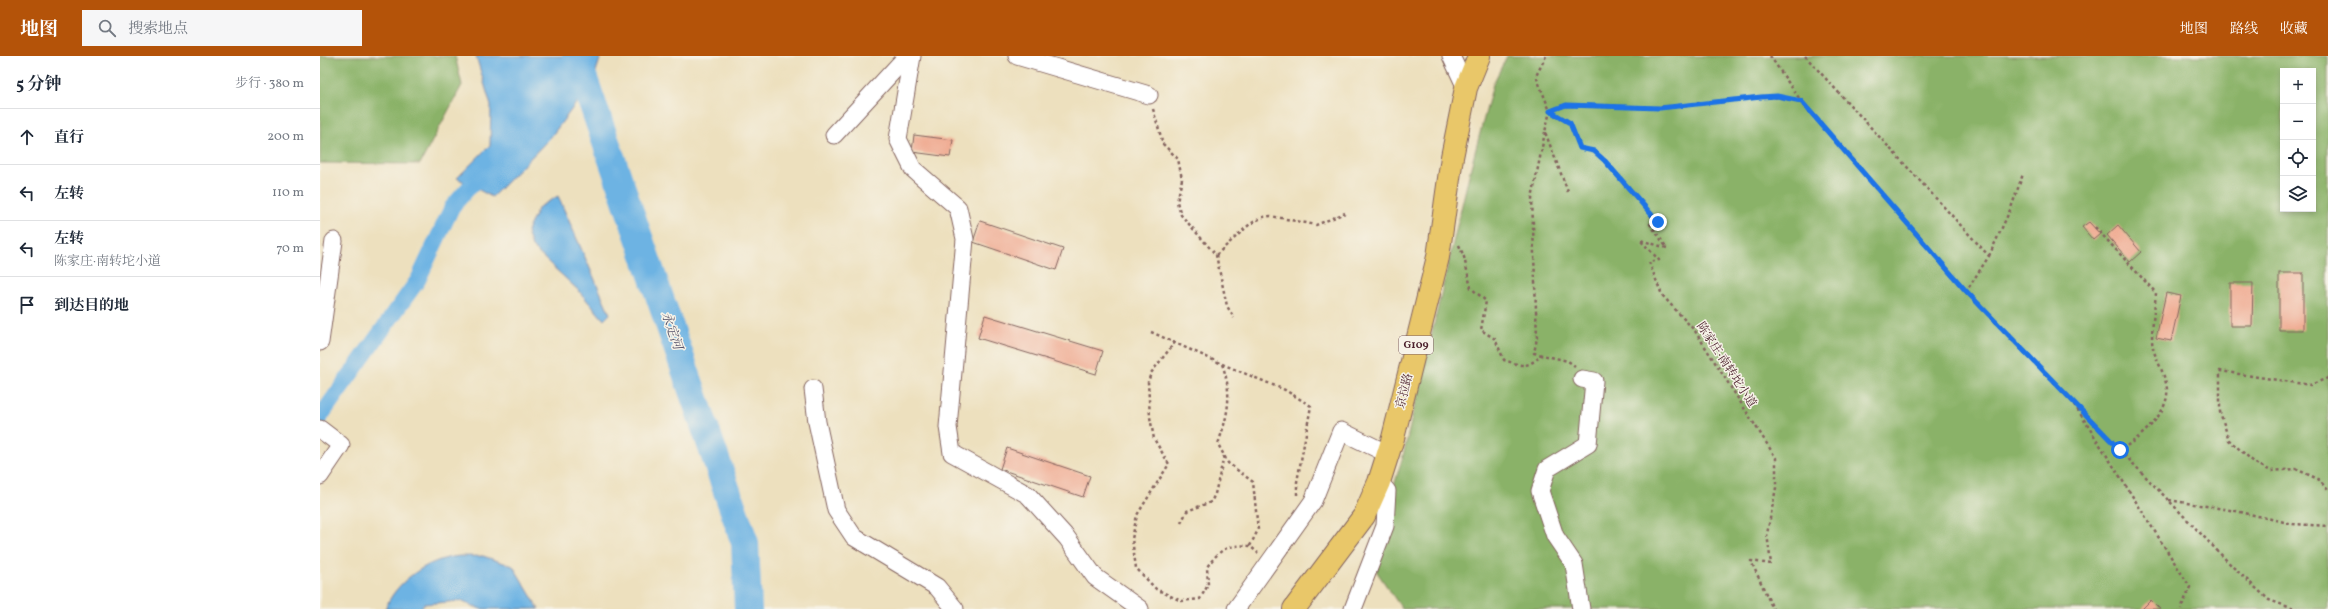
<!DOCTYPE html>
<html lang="zh">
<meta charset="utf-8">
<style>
:root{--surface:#fff;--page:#f6f6f7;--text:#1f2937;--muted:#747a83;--line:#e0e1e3;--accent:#b45309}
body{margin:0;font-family:Vollkorn,"Noto Serif SC",serif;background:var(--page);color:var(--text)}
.controls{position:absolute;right:12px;top:12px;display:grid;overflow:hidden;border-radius:0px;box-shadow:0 2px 6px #0003}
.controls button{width:36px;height:36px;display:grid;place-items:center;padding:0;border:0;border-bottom:1px solid var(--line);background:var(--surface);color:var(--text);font:20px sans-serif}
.stop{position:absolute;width:12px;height:12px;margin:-9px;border:3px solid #1a73e8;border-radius:50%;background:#fff}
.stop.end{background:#1a73e8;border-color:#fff;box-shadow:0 1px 4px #0008}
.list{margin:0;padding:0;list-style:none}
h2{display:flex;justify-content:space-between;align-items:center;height:52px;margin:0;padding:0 16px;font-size:17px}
h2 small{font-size:13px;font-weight:400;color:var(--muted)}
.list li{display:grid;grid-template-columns:26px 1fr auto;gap:12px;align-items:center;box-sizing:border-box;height:56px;padding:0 16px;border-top:1px solid var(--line)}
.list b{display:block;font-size:15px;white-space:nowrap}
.list p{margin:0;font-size:13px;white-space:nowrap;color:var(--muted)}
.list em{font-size:13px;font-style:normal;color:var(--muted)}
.icon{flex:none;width:22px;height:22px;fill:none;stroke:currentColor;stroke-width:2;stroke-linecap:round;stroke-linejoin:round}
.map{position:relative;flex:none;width:2008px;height:553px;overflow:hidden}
header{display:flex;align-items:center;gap:24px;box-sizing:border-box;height:56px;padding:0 20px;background:var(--accent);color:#fff}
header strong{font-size:19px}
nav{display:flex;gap:22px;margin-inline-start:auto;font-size:14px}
.search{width:280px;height:36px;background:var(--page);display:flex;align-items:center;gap:10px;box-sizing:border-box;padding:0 14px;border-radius:0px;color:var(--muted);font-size:15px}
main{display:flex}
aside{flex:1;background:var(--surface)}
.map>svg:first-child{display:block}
.forest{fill:#8ab268;stroke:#6a684a;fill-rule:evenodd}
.water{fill:#6db3e3;stroke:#5c6987}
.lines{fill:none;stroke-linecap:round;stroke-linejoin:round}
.canal{stroke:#6db3e3;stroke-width:16}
.river{stroke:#6db3e3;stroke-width:28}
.building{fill:#f0ae95}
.minor-casing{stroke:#83635e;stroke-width:19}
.highway-casing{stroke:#83635e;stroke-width:24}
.path{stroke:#83635e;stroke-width:2.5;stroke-dasharray:3 3;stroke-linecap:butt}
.minor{stroke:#fff;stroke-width:17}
.highway{stroke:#e9c769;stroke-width:22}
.route{stroke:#1a73e8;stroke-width:5}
.labels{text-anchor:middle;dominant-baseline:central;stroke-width:3;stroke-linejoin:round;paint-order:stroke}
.shield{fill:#f7f3e8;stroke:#7e5f64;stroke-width:1}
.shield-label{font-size:11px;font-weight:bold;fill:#4a1f2b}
.street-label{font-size:12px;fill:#4a1f2b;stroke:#f7f3e8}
.water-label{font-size:13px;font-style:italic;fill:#56536b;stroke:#f7f3e8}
</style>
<header>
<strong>地图</strong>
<div class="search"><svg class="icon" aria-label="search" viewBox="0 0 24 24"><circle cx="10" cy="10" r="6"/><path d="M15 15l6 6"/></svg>搜索地点</div>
<nav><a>地图</a><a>路线</a><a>收藏</a></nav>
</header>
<main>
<aside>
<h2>5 分钟<small>步行 · 380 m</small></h2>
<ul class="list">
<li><svg class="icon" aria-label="ahead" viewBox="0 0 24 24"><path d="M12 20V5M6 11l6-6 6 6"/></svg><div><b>直行</b></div><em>200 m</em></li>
<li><svg class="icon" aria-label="left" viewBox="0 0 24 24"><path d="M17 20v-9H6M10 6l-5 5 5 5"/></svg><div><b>左转</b></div><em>110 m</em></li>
<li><svg class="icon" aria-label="left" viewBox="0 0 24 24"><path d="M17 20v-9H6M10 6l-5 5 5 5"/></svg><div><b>左转</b><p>陈家庄·南转坨小道</p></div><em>70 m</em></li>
<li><svg class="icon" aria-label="arrive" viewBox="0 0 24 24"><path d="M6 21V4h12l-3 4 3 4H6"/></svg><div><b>到达目的地</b></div></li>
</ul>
</aside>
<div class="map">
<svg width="2008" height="553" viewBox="0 0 2008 553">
<rect width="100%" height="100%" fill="#f7f3e8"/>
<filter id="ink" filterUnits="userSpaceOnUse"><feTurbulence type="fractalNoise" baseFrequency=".025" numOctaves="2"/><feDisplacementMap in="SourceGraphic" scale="8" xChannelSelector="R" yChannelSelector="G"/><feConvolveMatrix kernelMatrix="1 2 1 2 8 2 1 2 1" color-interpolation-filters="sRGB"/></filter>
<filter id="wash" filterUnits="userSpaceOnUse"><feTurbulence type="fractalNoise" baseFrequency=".012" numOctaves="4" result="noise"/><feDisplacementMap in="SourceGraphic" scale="16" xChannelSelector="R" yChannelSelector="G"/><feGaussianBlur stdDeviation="0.9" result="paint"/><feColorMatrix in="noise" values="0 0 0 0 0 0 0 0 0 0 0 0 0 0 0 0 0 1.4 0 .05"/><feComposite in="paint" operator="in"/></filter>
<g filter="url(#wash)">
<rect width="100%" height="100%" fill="#ede0be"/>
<g class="forest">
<polygon points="0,0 135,0 142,29 100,108 0,107"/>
<path d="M 1187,0 L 2008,0 L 2008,553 L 1082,553 L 1057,516 L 1067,453 L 1083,400 L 1150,115 L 1173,28 ZM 1963,15 L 1993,15 L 1993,153 L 1963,153 Z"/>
</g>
<g class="water">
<polygon points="156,0 281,0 273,25 230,82 172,141 137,122 170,89 171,50"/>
<polygon points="238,140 290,258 284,264 258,234 212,191 207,175 219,151"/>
<path d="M 163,500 L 193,510 L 219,553 L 161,553 L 140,545 L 104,548 L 100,553 L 65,553 C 75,527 104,506 132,501 C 141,499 153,501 163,500 Z"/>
</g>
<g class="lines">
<polyline class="canal" points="0,361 98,224 132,151 165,113"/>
<polyline class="river" points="256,0 425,487 428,553"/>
</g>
<g id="blocks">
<g class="building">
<polygon points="594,79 633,84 630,101 592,96"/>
<polygon points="660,165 743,193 736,214 653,186"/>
<polygon points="1769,166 1780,178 1773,184 1762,171"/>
<polygon points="1798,169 1821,196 1810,206 1787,179"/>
<rect x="1959" y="217" width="24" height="57"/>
<polygon points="1910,227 1933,227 1932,270 1910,270"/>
<polygon points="1846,237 1861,240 1851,285 1836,282"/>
<polygon points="665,259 783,295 776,318 658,282"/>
<polygon points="687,392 770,420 763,441 680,413"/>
<polygon points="1831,544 1840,553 1822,553"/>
</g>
</g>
</g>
<g filter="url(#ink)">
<use href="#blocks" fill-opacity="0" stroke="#83635e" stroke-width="1"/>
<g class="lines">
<g class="minor-casing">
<g id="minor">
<polyline points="592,0 578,83 593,113 638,152 645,183 628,371 632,397 708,439 747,482 775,521 820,553"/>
<polyline points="697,0 829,39"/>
<polyline points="1131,0 1146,32"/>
<polyline points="514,79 587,0"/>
<polyline points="0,286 14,185"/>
<polyline points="493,333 497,366 516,454 534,481 617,531 635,553"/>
<polyline points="0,373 21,389 0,420"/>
<polyline points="916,553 993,445 1021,375 1068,398"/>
<polyline points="1033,553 1065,470 1067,435 1059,426"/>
<polyline points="1261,553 1254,508 1235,480 1220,435 1227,413 1268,388 1274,325 1262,323"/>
</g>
</g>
<g class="highway-casing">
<polyline id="highway" points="974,553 1044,460 1059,426 1073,382 1118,201 1132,101 1146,32 1159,0"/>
</g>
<g class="path">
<polyline points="1226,0 1216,20 1230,55 1250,67 1260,92 1274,95 1285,105 1338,166 1330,168 1347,192 1320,184 1339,204 1329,206 1342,239 1375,275 1456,402 1456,432 1447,478 1451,508 1431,505 1453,553"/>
<polyline points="1450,0 1481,45 1646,235 1914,512 1949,544 1974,553"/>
<polyline points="1485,0 1669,200 1647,234"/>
<polyline points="833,53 843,88 858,103 862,123 857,146 861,159 896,199 907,250 914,262"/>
<polyline points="1225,76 1212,142 1217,282 1214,297 1248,305 1255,310"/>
<polyline points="1248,136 1225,76 1230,55 1246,49 1340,52 1441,41 1457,41 1481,45"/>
<path d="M 1775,171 L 1836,237 C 1835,249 1830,282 1833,292 C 1837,307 1845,317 1847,333 C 1850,357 1818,384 1800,394"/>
<path d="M 1139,189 L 1144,201 L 1151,232 L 1166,245 L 1161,274 L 1175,283 L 1184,304 C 1203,310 1206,313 1222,299"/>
<polyline points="896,199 930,168 943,161 951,160 996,169 1025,157"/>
<polyline points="1669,200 1691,152 1703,118"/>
<path d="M 831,276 L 902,308 C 913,338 908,359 898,388 L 908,407 L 933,426 L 938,474 L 930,490 L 938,497"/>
<path d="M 855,286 L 831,317 L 828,326 L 830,361 L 834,383 L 849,408 L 817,459 L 812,483 L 816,512 L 836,533 L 861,545 L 880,543 L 888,529 L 887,511 C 900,493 908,488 930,490"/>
<polyline points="902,308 965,334 991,350 977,426 977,439"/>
<polyline points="2008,322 1990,329 1900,315 1900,356 1909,384 1935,407 1951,415 1976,413 1998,423 2008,434"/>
<polyline points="1754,348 1870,531 1861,553"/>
<polyline points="1849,444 1916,455 1973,468 2008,470"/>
<polyline points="861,467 867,455 891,446 895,438 904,400"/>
</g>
<use href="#minor" class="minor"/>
<use href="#highway" class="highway"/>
</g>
</g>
<g class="lines" filter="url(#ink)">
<polyline class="route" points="1338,166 1285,105 1274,95 1260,92 1250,67 1230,55 1246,49 1340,52 1441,41 1457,40 1481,45 1646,235 1800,394"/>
</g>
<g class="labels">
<rect class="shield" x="1079" y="280" width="34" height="18" rx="3"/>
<g class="shield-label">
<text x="1096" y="289">G109</text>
</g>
<g class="street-label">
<text transform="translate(1406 309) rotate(57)">陈家庄·南转坨小道</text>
<text transform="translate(1085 335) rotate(-76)">京拉路</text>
</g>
<g class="water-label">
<text transform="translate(351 275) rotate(71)">永定河</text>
</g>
</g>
</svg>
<div class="controls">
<button>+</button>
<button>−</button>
<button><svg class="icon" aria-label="locate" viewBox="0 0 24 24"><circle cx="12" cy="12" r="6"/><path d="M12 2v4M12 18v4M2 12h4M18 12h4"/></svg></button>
<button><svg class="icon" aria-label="layers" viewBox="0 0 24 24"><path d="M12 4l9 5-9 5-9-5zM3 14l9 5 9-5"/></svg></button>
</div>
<div class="stop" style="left:1800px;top:394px"></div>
<div class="stop end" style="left:1338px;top:166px"></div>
</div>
</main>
